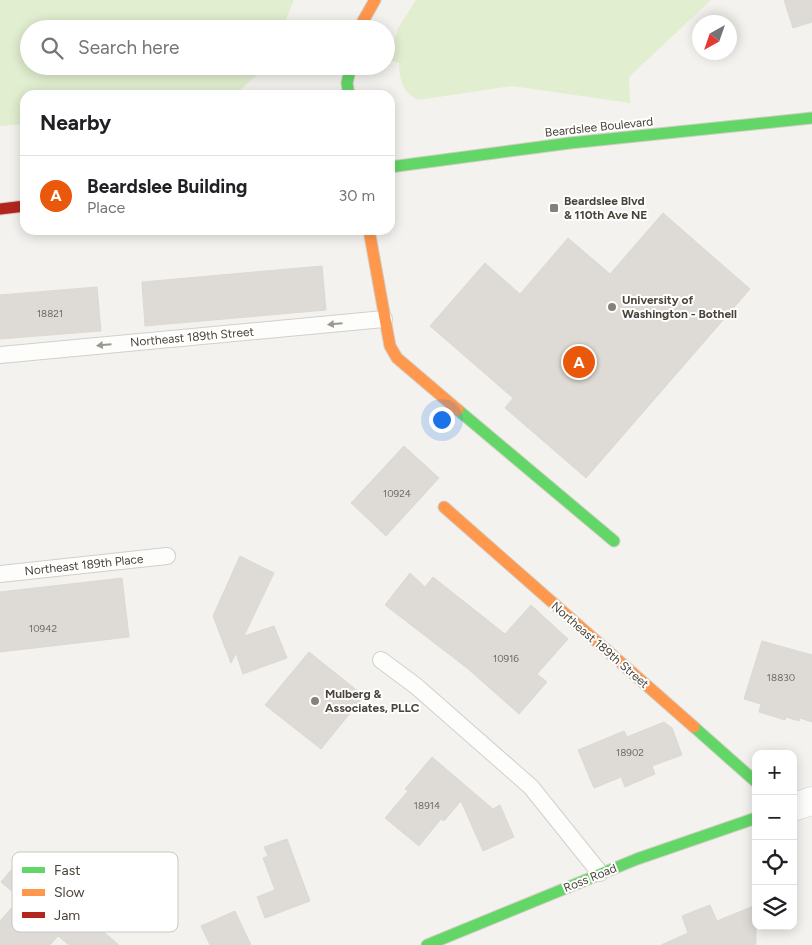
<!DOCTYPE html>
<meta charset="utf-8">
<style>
:root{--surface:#fff;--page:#f2f2f2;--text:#202124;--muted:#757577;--line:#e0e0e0;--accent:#ea580c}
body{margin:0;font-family:Figtree,sans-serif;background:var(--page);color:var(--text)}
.controls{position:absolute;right:15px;bottom:15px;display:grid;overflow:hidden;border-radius:10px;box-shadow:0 2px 12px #0003}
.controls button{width:45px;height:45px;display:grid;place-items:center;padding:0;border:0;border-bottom:1px solid var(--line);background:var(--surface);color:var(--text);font:25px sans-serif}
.compass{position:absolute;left:692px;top:15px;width:45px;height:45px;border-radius:50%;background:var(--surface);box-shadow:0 2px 12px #0003;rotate:220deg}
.you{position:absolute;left:441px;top:419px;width:18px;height:18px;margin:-12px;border:4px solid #fff;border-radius:50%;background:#1a73e8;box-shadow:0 0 0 8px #1a73e833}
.badge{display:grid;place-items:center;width:32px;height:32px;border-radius:50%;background:var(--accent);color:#fff;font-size:16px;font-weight:700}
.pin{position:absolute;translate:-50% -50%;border:2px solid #fff;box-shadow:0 1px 5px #0006}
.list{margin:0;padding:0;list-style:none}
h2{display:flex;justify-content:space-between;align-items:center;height:65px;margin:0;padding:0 20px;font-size:21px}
h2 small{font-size:16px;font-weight:400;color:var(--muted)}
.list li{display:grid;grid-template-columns:32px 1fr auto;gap:15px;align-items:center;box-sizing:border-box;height:80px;padding:0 20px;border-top:1px solid var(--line)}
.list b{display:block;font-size:19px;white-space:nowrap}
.list p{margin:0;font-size:16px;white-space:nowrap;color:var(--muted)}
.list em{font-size:16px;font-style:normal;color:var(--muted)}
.icon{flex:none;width:28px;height:28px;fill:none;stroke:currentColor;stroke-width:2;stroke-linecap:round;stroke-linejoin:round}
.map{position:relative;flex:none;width:812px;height:945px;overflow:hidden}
.search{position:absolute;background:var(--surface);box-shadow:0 2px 12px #0003;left:20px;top:20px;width:375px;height:55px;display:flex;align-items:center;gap:12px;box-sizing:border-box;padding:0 18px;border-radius:28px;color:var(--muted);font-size:19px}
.panel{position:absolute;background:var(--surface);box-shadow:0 2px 12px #0003;left:20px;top:90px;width:375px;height:145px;border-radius:15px}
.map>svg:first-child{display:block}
.green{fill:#e1eecf}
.building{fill:#dedbd6;stroke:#dcd9d4}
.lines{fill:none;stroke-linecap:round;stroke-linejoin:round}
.lane-casing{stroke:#d2d0cb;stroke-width:18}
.street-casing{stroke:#d2d0cb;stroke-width:29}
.fast-casing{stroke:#d3cfc5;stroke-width:13}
.slow-casing{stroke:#d3cfc5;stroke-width:13}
.jam-casing{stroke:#d3cfc5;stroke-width:13}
.lane{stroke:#fdfdfc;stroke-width:16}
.street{stroke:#fdfdfc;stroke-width:28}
.fast{stroke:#63d668;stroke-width:11}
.slow{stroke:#ff974d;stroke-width:11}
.jam{stroke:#b3261e;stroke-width:11}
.oneway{fill:#9b9791}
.poi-dot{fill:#868178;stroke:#fff;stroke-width:2}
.labels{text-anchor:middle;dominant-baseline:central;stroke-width:4;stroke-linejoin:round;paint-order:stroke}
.number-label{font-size:10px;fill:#706a61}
.street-label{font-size:12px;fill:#4b4439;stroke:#fff}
.poi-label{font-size:12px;font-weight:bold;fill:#4b4439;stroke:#fff;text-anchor:start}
.key{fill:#fff;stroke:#c9c7c4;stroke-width:1}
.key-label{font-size:14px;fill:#4b4439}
</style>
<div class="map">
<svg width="812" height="945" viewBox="0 0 812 945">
<rect width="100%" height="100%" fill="#f4f2ee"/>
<g class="green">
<polygon points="0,0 294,0 282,29 29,29 29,66 267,66 234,95 25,95 25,124 0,126"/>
<path d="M 416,0 L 711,0 L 629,77 L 630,103 L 512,86 L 418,100 C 401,91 400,80 399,63 L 388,60 L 398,28 Z"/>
</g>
<g class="building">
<polygon points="784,0 812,0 812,22 793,28"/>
<polygon points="663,213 750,289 586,478 505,408 513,398 430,326 485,263 520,294 568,238 610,274"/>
<polygon points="322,266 326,310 145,326 142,282"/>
<polygon points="97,287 101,331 0,339 0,295"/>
<polygon points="404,446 439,478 386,536 351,503"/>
<polygon points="240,556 274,573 244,636 274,626 287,658 243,674 236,653 231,663 213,616"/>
<polygon points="410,573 425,587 433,577 505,634 531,605 568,639 537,674 547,682 519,714 467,668 385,605"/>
<polygon points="122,578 129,637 0,652 0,592"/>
<polygon points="762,641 812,655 812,722 800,718 799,721 786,717 785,720 759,712 761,704 744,699"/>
<polygon points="309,652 364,696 321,749 265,705"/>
<polygon points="664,722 672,728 682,755 652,766 655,774 625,787 621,777 594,788 578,750 624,731 627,737"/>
<polygon points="432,757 493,809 500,805 514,837 483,851 461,801 444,821 441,819 419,846 385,818 408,791 405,789"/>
<polygon points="287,839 310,901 265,918 257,897 275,890 263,858 268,856 264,847"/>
<polygon points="23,856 75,901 76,900 96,916 91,921 119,945 69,945 58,936 50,945 0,945 0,921 20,898 1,882"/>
<polygon points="710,905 717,921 756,905 756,945 661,945 688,933 682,916"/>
<polygon points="235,911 251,945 210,945 201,926"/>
</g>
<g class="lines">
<g class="lane-casing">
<g id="lane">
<polyline points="0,355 384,319"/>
<polyline points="0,574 167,556"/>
<polyline points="381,660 416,686 531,787 600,873"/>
</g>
</g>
<g class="street-casing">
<polyline id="street" points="793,807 812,801"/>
</g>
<g class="fast-casing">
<g id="fast">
<polyline points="349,95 347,83 351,66"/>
<polyline points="390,167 570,143 812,118"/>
<polyline points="458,410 614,541"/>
<polyline points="694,727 756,782"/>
<polyline points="427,945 637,859 756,818"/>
</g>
</g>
<g class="slow-casing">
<g id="slow">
<polyline points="361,29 363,21 375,0"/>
<polyline points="369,230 390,346 397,358 458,410"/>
<polyline points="444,507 694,727"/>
</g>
</g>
<g class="jam-casing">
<polyline id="jam" points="0,209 25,206"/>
</g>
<use href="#lane" class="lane"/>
<use href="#street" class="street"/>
<use href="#fast" class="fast"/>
<use href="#slow" class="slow"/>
<use href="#jam" class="jam"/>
</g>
<defs><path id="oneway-solid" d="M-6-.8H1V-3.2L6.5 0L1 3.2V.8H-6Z" transform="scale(1.25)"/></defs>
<g class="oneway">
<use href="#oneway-solid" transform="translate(335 324) rotate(175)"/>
<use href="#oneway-solid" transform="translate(104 345) rotate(175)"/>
</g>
<g class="poi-dot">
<rect x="549" y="203" width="10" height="10" rx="2.5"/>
<circle cx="612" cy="307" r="5"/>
<circle cx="315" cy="701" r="5"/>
</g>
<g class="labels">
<g class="number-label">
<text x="50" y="313">18821</text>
<text x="397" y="493">10924</text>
<text x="43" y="628">10942</text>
<text x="506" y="658">10916</text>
<text x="781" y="677">18830</text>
<text x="630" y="752">18902</text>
<text x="427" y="805">18914</text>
</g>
<g class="street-label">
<text transform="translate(599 127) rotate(-6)">Beardslee Boulevard</text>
<text transform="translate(192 337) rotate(-5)">Northeast 189th Street</text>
<text transform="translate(84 565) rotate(-6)">Northeast 189th Place</text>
<text transform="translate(600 645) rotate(41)">Northeast 189th Street</text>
<text transform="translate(590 878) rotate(-22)">Ross Road</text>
</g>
<g class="poi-label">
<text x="564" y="201">Beardslee Blvd<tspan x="564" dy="14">&amp; 110th Ave NE</tspan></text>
<text x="622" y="300">University of<tspan x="622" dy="14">Washington - Bothell</tspan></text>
<text x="325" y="694">Mulberg &amp;<tspan x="325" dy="14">Associates, PLLC</tspan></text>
</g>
</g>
<rect x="12" y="852" width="166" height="80" rx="8" class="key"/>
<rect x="22" y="867" width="23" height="6" fill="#63d668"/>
<rect x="22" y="889" width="23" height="7" fill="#ff974d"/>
<rect x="22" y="912" width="23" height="6" fill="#b3261e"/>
<g class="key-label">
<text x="54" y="875">Fast</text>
<text x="54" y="897">Slow</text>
<text x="54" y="920">Jam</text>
</g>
</svg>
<div class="controls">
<button>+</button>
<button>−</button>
<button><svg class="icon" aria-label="locate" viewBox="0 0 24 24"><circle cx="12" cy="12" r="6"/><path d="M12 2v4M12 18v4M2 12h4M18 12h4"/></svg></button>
<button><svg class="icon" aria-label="layers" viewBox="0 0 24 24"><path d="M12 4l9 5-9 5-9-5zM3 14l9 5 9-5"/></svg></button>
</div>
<svg class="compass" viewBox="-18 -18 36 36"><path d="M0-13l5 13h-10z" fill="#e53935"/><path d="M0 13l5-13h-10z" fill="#757577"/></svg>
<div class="you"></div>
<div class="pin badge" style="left:579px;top:362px">A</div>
<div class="search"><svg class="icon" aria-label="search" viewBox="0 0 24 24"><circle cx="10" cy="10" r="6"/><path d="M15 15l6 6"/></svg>Search here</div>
<section class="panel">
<h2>Nearby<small></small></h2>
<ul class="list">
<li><span class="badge">A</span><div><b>Beardslee Building</b><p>Place</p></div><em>30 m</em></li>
</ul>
</section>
</div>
